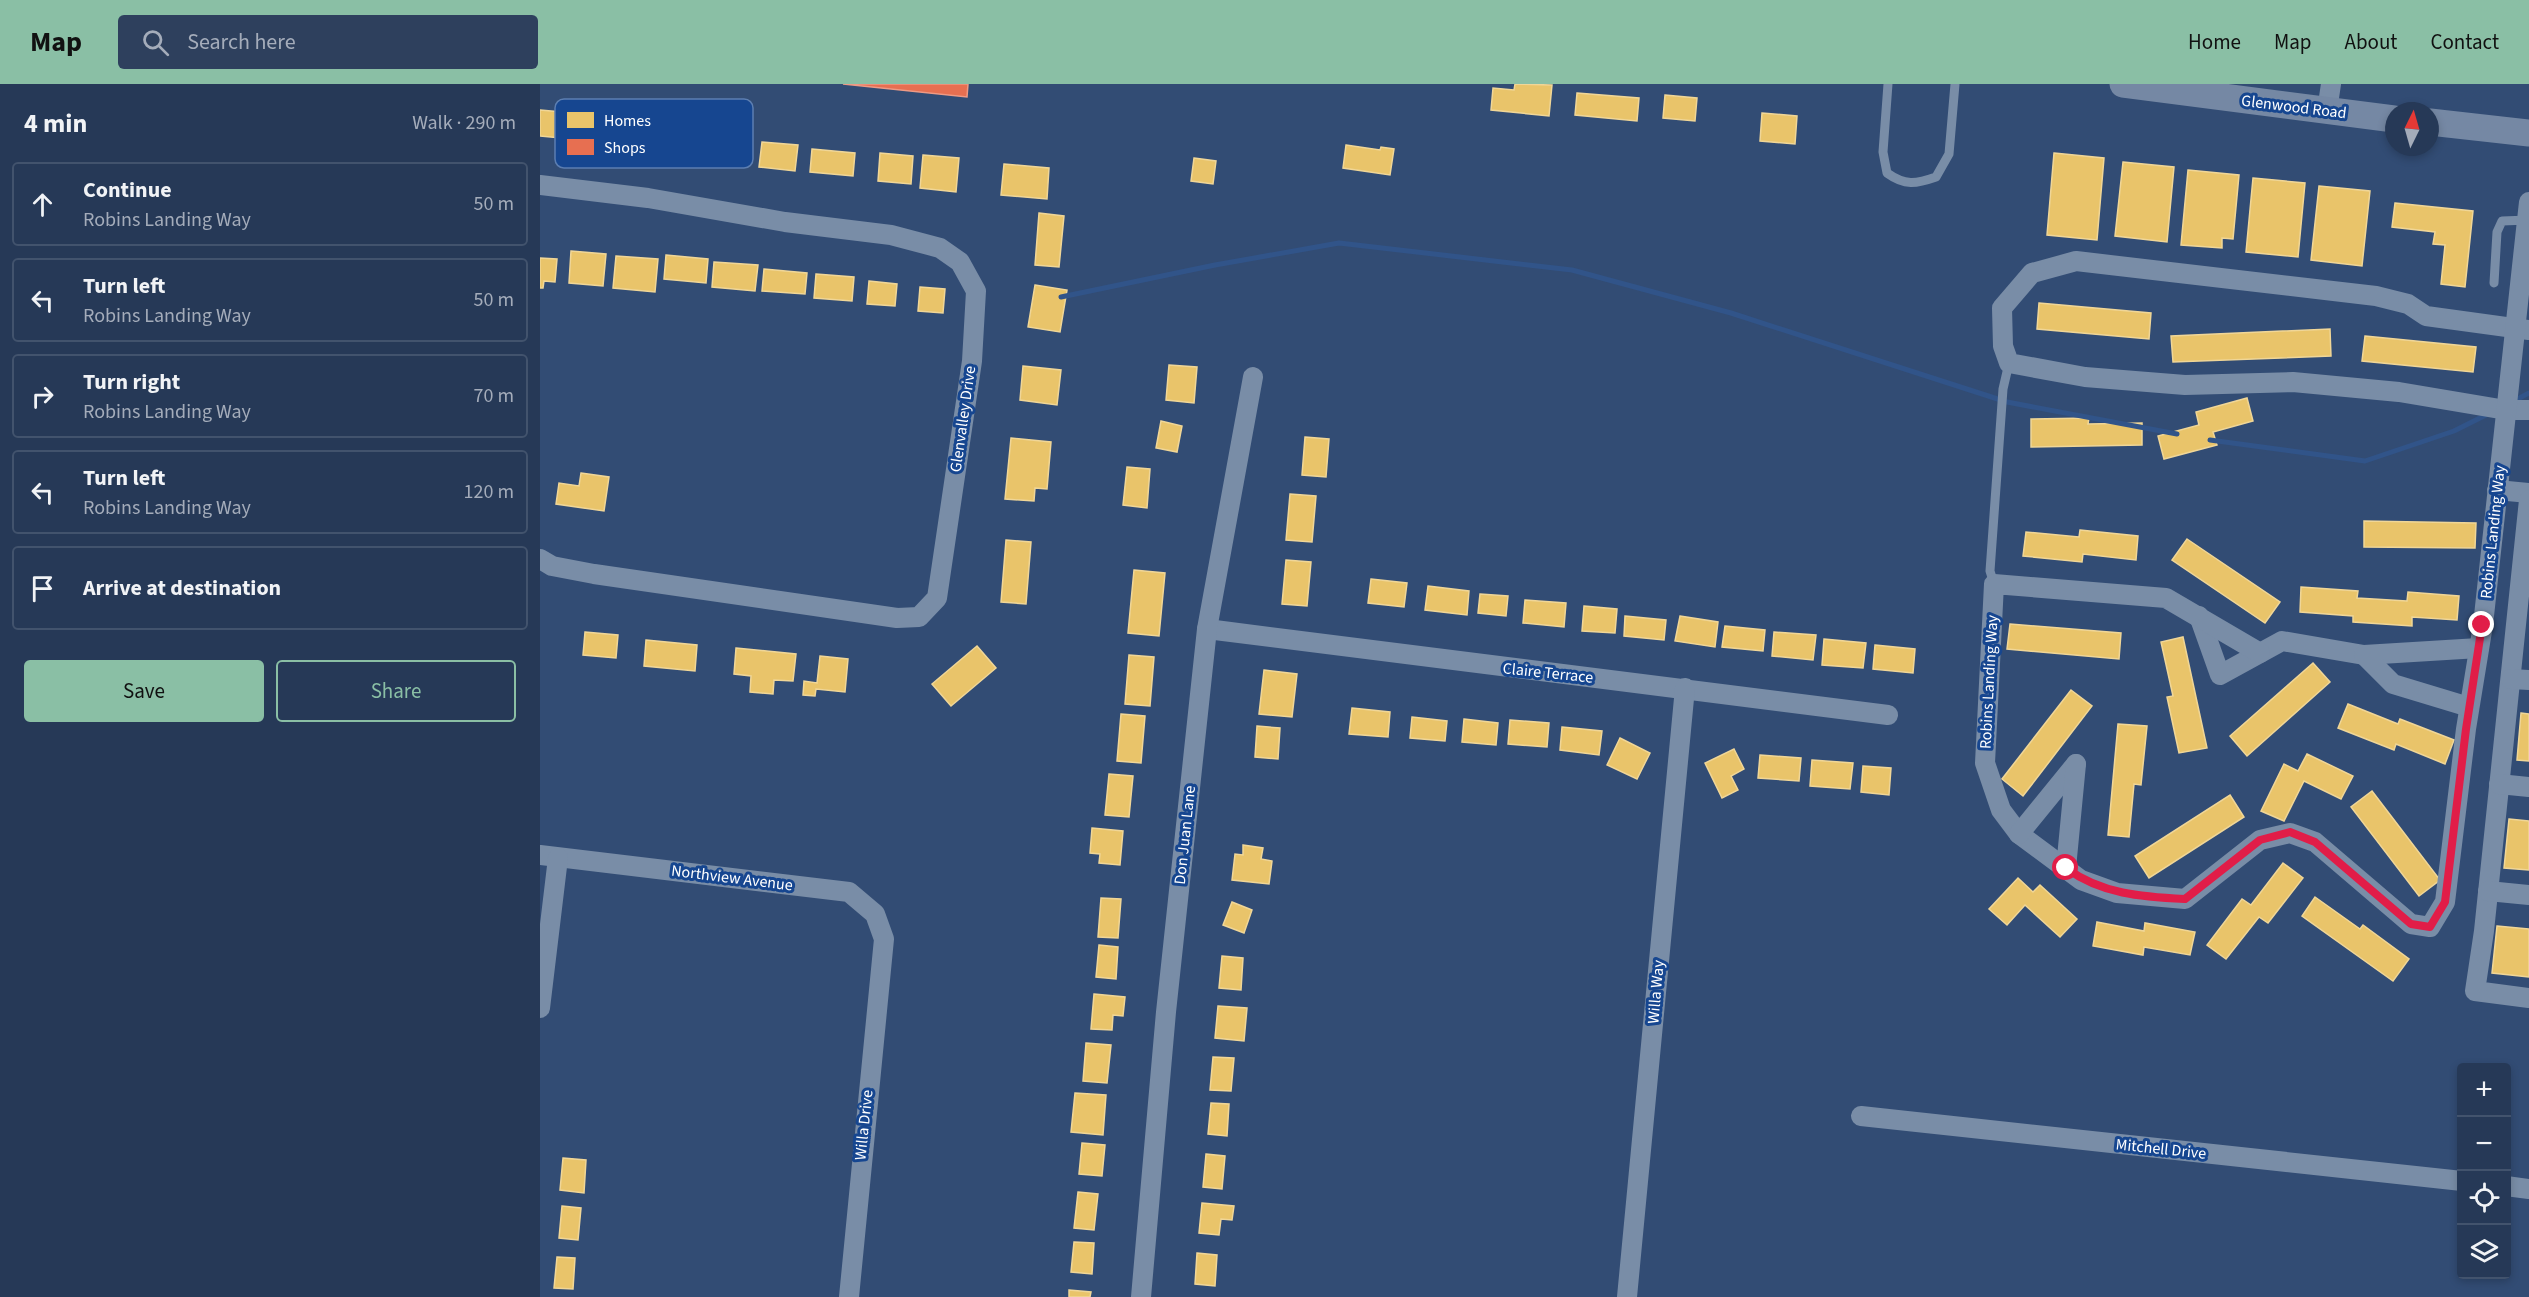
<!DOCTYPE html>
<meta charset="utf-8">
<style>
:root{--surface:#263957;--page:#2e405d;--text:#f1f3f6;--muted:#a4acba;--line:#42536d;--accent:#8abfa5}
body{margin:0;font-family:"Source Sans 3",sans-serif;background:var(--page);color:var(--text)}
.controls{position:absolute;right:18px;bottom:18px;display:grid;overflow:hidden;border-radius:6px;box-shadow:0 3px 9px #0003}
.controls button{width:54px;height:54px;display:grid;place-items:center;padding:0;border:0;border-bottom:2px solid var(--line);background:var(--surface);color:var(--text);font:30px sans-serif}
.compass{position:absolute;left:1845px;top:18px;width:54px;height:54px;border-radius:50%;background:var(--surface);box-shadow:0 3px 9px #0003;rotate:5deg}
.stop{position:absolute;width:18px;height:18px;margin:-14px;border:4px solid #e11d48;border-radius:50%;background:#fff}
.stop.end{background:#e11d48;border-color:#fff;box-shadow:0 2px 6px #0008}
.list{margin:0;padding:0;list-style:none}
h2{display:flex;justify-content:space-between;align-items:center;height:78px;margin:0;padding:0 24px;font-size:26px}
h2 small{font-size:20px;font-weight:400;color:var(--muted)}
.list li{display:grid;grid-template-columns:39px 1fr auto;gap:18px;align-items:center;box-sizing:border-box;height:84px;margin:0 12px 12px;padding:0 12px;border:2px solid var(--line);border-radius:6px}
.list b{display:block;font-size:22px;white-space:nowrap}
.list p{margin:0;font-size:20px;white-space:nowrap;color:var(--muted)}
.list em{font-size:20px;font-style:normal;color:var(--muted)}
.actions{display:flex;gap:12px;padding:18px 24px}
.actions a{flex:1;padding:14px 0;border:2px solid var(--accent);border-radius:6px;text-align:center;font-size:21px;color:var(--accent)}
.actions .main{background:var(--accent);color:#111}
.icon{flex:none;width:33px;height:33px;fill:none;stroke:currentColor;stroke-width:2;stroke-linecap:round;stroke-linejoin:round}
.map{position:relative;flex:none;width:1989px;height:1213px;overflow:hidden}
header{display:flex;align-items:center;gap:36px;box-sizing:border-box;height:84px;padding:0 30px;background:var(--accent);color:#111}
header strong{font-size:28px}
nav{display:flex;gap:33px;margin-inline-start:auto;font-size:21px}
.search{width:420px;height:54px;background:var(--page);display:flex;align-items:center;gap:15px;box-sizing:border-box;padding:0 21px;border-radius:6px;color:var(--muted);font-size:22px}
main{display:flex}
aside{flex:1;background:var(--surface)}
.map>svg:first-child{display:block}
.homes{fill:#e9c46a;stroke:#f0d697;stroke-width:1.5}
.shops{fill:#e76f51;stroke:#ee9a85;stroke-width:1.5}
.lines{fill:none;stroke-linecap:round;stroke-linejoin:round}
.stream{stroke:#315489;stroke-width:5}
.lane{stroke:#798da7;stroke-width:9}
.street{stroke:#798da7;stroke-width:20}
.secondary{stroke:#7588a4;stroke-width:27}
.route{stroke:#e11d48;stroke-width:8}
.labels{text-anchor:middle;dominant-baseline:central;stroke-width:6;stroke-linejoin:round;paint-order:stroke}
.street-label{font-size:16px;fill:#fff;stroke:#164690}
.key{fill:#164690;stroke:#5c7eb1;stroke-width:1.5}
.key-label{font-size:16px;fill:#fff}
</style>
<header>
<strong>Map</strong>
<div class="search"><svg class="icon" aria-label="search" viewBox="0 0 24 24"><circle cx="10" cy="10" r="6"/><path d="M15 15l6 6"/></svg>Search here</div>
<nav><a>Home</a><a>Map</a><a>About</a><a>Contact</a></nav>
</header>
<main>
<aside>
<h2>4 min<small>Walk · 290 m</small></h2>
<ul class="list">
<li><svg class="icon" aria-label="ahead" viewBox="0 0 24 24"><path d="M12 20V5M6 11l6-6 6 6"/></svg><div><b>Continue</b><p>Robins Landing Way</p></div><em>50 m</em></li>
<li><svg class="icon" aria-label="left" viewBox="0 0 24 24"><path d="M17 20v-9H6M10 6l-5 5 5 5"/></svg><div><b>Turn left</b><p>Robins Landing Way</p></div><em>50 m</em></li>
<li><svg class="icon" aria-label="right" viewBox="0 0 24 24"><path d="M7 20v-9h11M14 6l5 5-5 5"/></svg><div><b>Turn right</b><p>Robins Landing Way</p></div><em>70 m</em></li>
<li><svg class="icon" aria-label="left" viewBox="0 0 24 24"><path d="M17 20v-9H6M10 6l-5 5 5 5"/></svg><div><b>Turn left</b><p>Robins Landing Way</p></div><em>120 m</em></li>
<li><svg class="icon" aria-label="arrive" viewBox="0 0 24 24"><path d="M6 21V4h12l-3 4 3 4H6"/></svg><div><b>Arrive at destination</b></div></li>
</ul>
<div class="actions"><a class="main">Save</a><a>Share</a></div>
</aside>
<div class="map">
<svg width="1989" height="1213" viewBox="0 0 1989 1213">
<rect width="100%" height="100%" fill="#324c74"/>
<g class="homes">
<polygon points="975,0 1012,1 1009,32 951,26 953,4 974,6"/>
<polygon points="1037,9 1099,14 1097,37 1035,31"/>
<polygon points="1125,11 1157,14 1155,37 1123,34"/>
<polygon points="0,26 33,29 31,55 0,52"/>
<polygon points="1222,29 1257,32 1255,60 1220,57"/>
<polygon points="222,58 258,61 255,87 219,83"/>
<polygon points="806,61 840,66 841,63 854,65 850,91 803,84"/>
<polygon points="272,65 315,69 313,92 270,88"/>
<polygon points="340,69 373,72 371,100 338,97"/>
<polygon points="1514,69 1564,74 1557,156 1507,151"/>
<polygon points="383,71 419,74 416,108 380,104"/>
<polygon points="654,74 676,77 673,100 651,97"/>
<polygon points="1583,78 1634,83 1627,158 1575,152"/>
<polygon points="464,80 509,84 507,115 461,111"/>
<polygon points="1648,86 1699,91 1693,155 1682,154 1682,164 1641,161"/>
<polygon points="1713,94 1765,99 1758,173 1706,168"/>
<polygon points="1779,102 1830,107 1822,182 1771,176"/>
<polygon points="1855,119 1933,127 1925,203 1901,200 1905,161 1893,160 1895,148 1852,143"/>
<polygon points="499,129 524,132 519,183 495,181"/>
<polygon points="31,167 66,170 63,202 29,199"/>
<polygon points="126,171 168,175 166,199 124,195"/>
<polygon points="76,172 118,175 115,208 73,204"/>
<polygon points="0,174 17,175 15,198 4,197 3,204 0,204"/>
<polygon points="174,178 218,181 215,207 172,203"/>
<polygon points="224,185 267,189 265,210 222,207"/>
<polygon points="276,190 314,193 312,217 274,214"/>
<polygon points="329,197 357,200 355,222 327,220"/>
<polygon points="495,201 527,206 520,248 488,243"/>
<polygon points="380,203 405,205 403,229 378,227"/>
<polygon points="1499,219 1611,229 1609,255 1497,245"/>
<polygon points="1790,245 1791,272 1633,278 1631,252"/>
<polygon points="1825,252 1936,263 1933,288 1822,277"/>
<polygon points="629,281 657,283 654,319 626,316"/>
<polygon points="483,282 521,286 517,321 480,316"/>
<polygon points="1707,314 1713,337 1673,348 1677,361 1624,375 1618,352 1659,341 1656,328"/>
<polygon points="1549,334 1548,340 1602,339 1602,361 1491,363 1491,335"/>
<polygon points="621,337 642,342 637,368 616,364"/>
<polygon points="765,353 789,355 786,393 762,391"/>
<polygon points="471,354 511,358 507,405 495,404 494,417 465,415"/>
<polygon points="587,383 610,385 607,424 583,421"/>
<polygon points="41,389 69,393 64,427 16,420 19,399 39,402"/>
<polygon points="750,410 776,412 772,458 746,456"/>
<polygon points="1824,437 1936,439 1935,464 1824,463"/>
<polygon points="1540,446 1598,452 1596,476 1543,470 1542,478 1483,472 1486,448 1539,453"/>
<polygon points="1647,455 1740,518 1725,539 1632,476"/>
<polygon points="466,456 491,458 486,520 461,518"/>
<polygon points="746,476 771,478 767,522 742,520"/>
<polygon points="594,486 625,489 619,552 588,549"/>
<polygon points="831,495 867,499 864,523 828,519"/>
<polygon points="888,502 929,507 927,531 885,526"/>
<polygon points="1761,503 1818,507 1817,514 1867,517 1868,508 1919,512 1917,536 1872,533 1872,542 1813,538 1813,532 1760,528"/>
<polygon points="940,510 968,512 966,532 938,529"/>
<polygon points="985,516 1026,519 1024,543 983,539"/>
<polygon points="1044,522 1077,525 1075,549 1042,547"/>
<polygon points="1085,532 1126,536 1124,556 1084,552"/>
<polygon points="1140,532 1178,538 1175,563 1135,557"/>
<polygon points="1470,540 1581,549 1579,575 1467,565"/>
<polygon points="1185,542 1225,546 1223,567 1182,563"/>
<polygon points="45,548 78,551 76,574 43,571"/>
<polygon points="1234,548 1276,551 1273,576 1232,572"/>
<polygon points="1643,553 1667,664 1639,669 1627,613 1633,612 1621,558"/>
<polygon points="1284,555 1326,559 1323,584 1282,581"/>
<polygon points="106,556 157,561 155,587 104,582"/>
<polygon points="1335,561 1375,565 1373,589 1333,585"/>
<polygon points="437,562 456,584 411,622 392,600"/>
<polygon points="196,564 256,570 253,597 234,596 233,610 210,608 211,592 194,590"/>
<polygon points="589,571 614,573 610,622 585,620"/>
<polygon points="280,572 308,575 305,608 276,605 275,612 263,611 264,597 277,599"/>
<polygon points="1773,579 1790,598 1707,672 1690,652"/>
<polygon points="724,586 757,590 752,633 719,630"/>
<polygon points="1531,606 1552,622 1483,712 1462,695"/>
<polygon points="1808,620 1858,640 1860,635 1914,656 1905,680 1856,660 1854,666 1798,644"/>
<polygon points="812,624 850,628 848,653 809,650"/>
<polygon points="1981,629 1989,630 1989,677 1977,676"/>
<polygon points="581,630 605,632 601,679 577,677"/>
<polygon points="872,633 907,637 905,657 870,654"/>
<polygon points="924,635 958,639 956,661 922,658"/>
<polygon points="970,636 1009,639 1007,663 968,660"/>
<polygon points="1578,640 1607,642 1601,701 1594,700 1589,753 1568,751"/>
<polygon points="717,642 740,644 738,675 715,673"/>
<polygon points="1022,643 1062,647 1059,671 1020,666"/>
<polygon points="1080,654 1110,669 1097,695 1067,681"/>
<polygon points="1194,665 1204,685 1191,692 1198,706 1182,714 1165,679"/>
<polygon points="1767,670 1813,692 1801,715 1764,697 1744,737 1721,727 1744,680 1758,687"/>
<polygon points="1220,671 1261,674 1259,697 1218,694"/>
<polygon points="1272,676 1313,679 1310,705 1270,702"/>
<polygon points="1323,682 1351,684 1349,711 1321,708"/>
<polygon points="569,690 593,692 589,733 565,731"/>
<polygon points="1832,707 1900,796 1879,812 1811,723"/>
<polygon points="1690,711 1704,733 1609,794 1595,772"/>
<polygon points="1969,735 1989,737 1989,786 1964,784"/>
<polygon points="552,744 583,747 580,781 559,779 560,770 550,769"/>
<polygon points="703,761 723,764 721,775 732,777 729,800 692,796 695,770 703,771"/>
<polygon points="1743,779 1763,794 1728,839 1719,833 1686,875 1667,861 1702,815 1711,821"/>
<polygon points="1478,794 1493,808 1500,801 1537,835 1520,853 1485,821 1467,841 1449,825"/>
<polygon points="1775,813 1820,845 1823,841 1869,875 1853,897 1762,832"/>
<polygon points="561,814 581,815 578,854 558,853"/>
<polygon points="692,818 712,826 704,849 683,841"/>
<polygon points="1557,838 1604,847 1605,839 1655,848 1650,871 1604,863 1603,871 1553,862"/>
<polygon points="1957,842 1989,845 1989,893 1952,889"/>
<polygon points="559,861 578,863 576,895 556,893"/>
<polygon points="682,872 703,874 701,906 679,904"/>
<polygon points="554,910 585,913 583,932 573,931 572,946 551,945"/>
<polygon points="678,922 707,924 704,957 675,954"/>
<polygon points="546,959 571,961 567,999 543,997"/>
<polygon points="673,973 694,974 691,1007 670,1006"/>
<polygon points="535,1009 566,1011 563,1051 531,1048"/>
<polygon points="671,1019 689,1020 687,1052 668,1050"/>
<polygon points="542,1059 565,1061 562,1092 539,1090"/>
<polygon points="666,1070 685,1072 682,1105 663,1103"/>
<polygon points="23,1074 46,1076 44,1109 20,1106"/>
<polygon points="538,1108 558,1110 554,1146 534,1144"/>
<polygon points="662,1119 694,1122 692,1136 681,1135 679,1151 659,1149"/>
<polygon points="22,1122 41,1124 38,1156 19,1154"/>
<polygon points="534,1158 554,1159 552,1190 531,1188"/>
<polygon points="657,1169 677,1171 675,1202 655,1200"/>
<polygon points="17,1173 35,1174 33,1205 14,1204"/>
<polygon points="529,1206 551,1208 550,1213 529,1213"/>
</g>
<polygon class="shops" points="303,0 428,0 427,13"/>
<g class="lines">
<g class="stream">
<polyline points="521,213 675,181 799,159 1032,186 1191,229 1467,318 1637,350"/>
<polyline points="1972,318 1989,309"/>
<polyline points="1670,356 1825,377 1914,347 1950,329"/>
</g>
<g class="lane">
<path d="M 1348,0 L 1343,68 L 1347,89 C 1365,102 1376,100 1396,93 L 1409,70 L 1415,0"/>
<polyline points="1954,199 1957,148 1962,137 1989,136"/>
<polyline points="1454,500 1450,487 1463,305 1469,279"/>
</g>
<g class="street">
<polyline points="1787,27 1791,0"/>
<polyline points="0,101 108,114 245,138 351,151 400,164 420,178 436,207 432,277 397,514 379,533 357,534 54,490 12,482 0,475"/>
<polyline points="1989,246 1886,232 1868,220 1836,212 1536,177 1492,189 1462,224 1463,262 1469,279 1545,293 1645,301 1753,298 1859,308 1966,326 1989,326"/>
<polyline points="1957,406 1989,409"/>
<polyline points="1989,416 1944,847 1935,907 1989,914"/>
<polyline points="1659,532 1680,591 1742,557 1824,571 1939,564"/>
<polyline points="667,545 1348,631"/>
<polyline points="1720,569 1626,514 1454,500 1445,679 1461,726 1479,750 1541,796 1577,809 1645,815 1720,756 1750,749 1775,758 1871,840 1890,843 1905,818 1926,645 1943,541 1989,118"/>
<polyline points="1824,571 1853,600 1929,623"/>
<polyline points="1971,595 1989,596"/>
<polyline points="1959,700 1989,703"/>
<polyline points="1479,750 1536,680"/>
<polyline points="0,771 309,808 335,830 344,855 309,1213"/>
<polyline points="1526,784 1536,680"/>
<polyline points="1948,807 1989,811"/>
<polyline points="0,924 18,774"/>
<polyline points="1321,1032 1922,1097"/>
<polyline points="1966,1102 1989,1105"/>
<polyline points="601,1213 626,928 667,545 713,293"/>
<polyline points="1087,1213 1145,604"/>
</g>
<g class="secondary">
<polyline points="1583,0 1854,35"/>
<polyline points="1890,38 1989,49"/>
</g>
</g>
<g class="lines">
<path class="route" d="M 1526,784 C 1561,810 1602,813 1645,815 L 1720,756 L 1750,748 L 1775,758 L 1871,840 L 1890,843 L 1905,818 L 1926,645 L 1942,541"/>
</g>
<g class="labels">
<g class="street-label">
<text transform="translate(1754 23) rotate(7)">Glenwood Road</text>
<text transform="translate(423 335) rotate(-82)">Glenvalley Drive</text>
<text transform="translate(1953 448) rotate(-84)">Robins Landing Way</text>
<text transform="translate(1008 589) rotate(6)">Claire Terrace</text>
<text transform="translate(1449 598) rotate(-87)">Robins Landing Way</text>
<text transform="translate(645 751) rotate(-84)">Don Juan Lane</text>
<text transform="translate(192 794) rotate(7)">Northview Avenue</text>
<text transform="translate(1116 908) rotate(-85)">Willa Way</text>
<text transform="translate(324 1041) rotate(-84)">Willa Drive</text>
<text transform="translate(1621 1065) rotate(6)">Mitchell Drive</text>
</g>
</g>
<rect x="15" y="15" width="198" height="69" rx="9" class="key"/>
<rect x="27" y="28" width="27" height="16" fill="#e9c46a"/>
<rect x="27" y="55" width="27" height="16" fill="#e76f51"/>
<g class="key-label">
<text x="64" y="42">Homes</text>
<text x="64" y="69">Shops</text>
</g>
</svg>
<div class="controls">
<button>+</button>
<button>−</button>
<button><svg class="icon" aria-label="locate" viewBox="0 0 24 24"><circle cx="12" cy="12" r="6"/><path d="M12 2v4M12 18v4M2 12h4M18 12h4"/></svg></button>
<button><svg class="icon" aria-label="layers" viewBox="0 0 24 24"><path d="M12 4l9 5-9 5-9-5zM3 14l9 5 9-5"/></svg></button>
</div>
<svg class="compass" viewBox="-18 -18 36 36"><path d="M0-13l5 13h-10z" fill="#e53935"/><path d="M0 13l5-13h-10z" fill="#a4acba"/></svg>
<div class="stop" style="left:1526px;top:784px"></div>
<div class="stop end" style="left:1942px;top:541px"></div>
</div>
</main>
